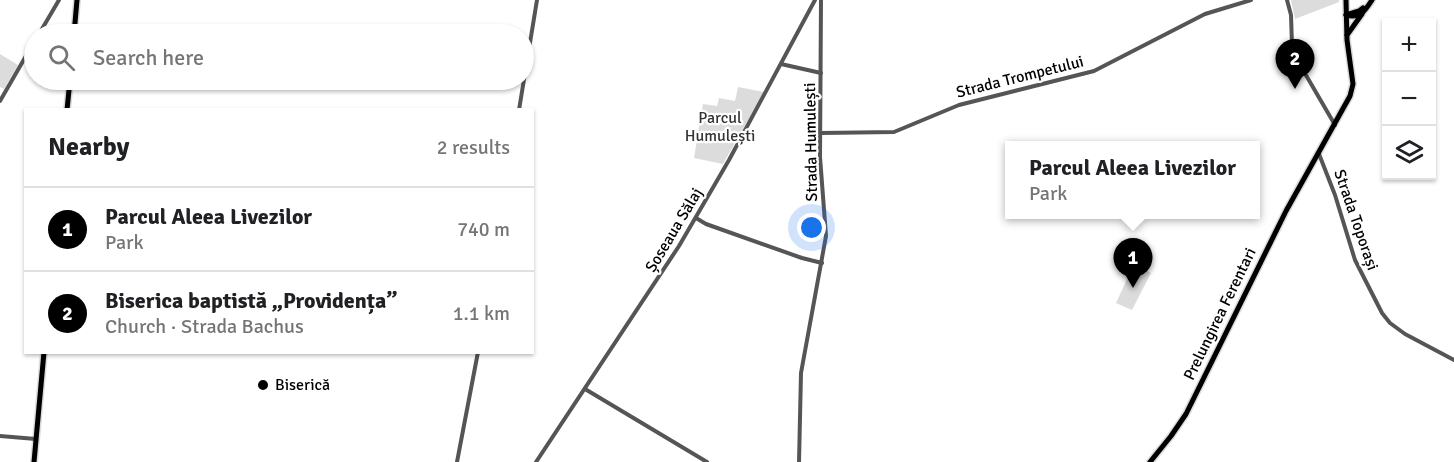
<!DOCTYPE html>
<meta charset="utf-8">
<style>
:root{--surface:#fff;--page:#f2f2f2;--text:#202124;--muted:#757577;--line:#e0e0e0;--accent:#000}
body{margin:0;font-family:Signika,sans-serif;background:var(--page);color:var(--text)}
.controls{position:absolute;right:18px;top:18px;display:grid;overflow:hidden;border-radius:0px;box-shadow:0 2px 4px #0004}
.controls button{width:54px;height:54px;display:grid;place-items:center;padding:0;border:0;border-bottom:2px solid var(--line);background:var(--surface);color:var(--text);font:30px sans-serif}
.you{position:absolute;left:812px;top:228px;width:21px;height:21px;margin:-15px;border:4px solid #fff;border-radius:50%;background:#1a73e8;box-shadow:0 0 0 9px #1a73e833}
.badge{display:grid;place-items:center;width:39px;height:39px;border-radius:50%;background:var(--accent);color:#fff;font-size:20px;font-weight:700}
.pin{position:absolute;translate:-50% -50px;filter:drop-shadow(0 2px 3px #0008)}
.pin::after{content:'';position:absolute;top:32px;width:21px;height:18px;background:inherit;clip-path:polygon(0 0,100% 0,50% 100%)}
.popup{position:absolute;left:1005px;top:141px;width:255px;height:78px;box-sizing:border-box;display:grid;place-content:center;border-radius:0px;background:var(--surface);filter:drop-shadow(0 2px 4px #0005);font-size:20px;white-space:nowrap;color:var(--muted)}
.popup b{font-size:22px;color:var(--text)}
.popup::after{content:'';position:absolute;left:50%;top:100%;margin-left:-12px;border:12px solid transparent;border-top-color:var(--surface)}
.list{margin:0;padding:0;list-style:none}
h2{display:flex;justify-content:space-between;align-items:center;height:78px;margin:0;padding:0 24px;font-size:26px}
h2 small{font-size:20px;font-weight:400;color:var(--muted)}
.list li{display:grid;grid-template-columns:39px 1fr auto;gap:18px;align-items:center;box-sizing:border-box;height:84px;padding:0 24px;border-top:2px solid var(--line)}
.list b{display:block;font-size:22px;white-space:nowrap}
.list p{margin:0;font-size:20px;white-space:nowrap;color:var(--muted)}
.list em{font-size:20px;font-style:normal;color:var(--muted)}
.icon{flex:none;width:33px;height:33px;fill:none;stroke:currentColor;stroke-width:2;stroke-linecap:round;stroke-linejoin:round}
.map{position:relative;flex:none;width:1454px;height:462px;overflow:hidden}
.search{position:absolute;background:var(--surface);box-shadow:0 2px 4px #0004;left:24px;top:24px;width:510px;height:66px;display:flex;align-items:center;gap:15px;box-sizing:border-box;padding:0 21px;border-radius:33px;color:var(--muted);font-size:22px}
.panel{position:absolute;background:var(--surface);box-shadow:0 2px 4px #0004;left:24px;top:108px;width:510px;height:246px;border-radius:0px}
.map>svg:first-child{display:block}
.green{fill:#dcdcdc}
.lines{fill:none;stroke-linecap:round;stroke-linejoin:round}
.major-casing{stroke:#dbdbdb;stroke-width:8}
.minor{stroke:#555;stroke-width:4}
.major{stroke:#000;stroke-width:5}
.tram{stroke:#000;stroke-width:1.5}
.poi-dot{fill:#000;stroke:#fff;stroke-width:2}
.labels{text-anchor:middle;dominant-baseline:central;stroke-width:4.5;stroke-linejoin:round;paint-order:stroke}
.street-label{font-size:16px;fill:#000;stroke:#fff}
.park-label{font-size:16px;fill:#333;stroke:#fff}
.poi-label{font-size:16px;fill:#000;stroke:#fff;text-anchor:start}
</style>
<div class="map">
<svg width="1454" height="462" viewBox="0 0 1454 462">
<rect width="100%" height="100%" fill="#fff"/>
<g class="green">
<polygon points="1291,0 1339,0 1339,2 1295,19"/>
<polygon points="0,54 18,65 4,89 0,87"/>
<polygon points="738,87 764,92 723,164 694,158 703,104 717,106 719,98 735,101"/>
<polygon points="1134,264 1151,273 1132,310 1116,303"/>
</g>
<g class="lines">
<g class="major-casing">
<g id="major">
<path d="M 1346,15 C 1360,19 1365,11 1372,0"/>
<polyline points="1346,15 1359,11 1363,8"/>
<polyline points="74,34 77,0"/>
<polyline points="1347,35 1362,14"/>
<polyline points="67,110 70,80"/>
<polyline points="34,462 44,352"/>
<polyline points="1150,462 1171,436 1186,414 1286,211 1350,96 1353,84 1347,40 1346,0"/>
</g>
</g>
<g class="minor">
<polyline points="1287,0 1291,15 1292,45 1296,58 1335,125"/>
<polyline points="39,34 59,0"/>
<polyline points="781,64 821,73"/>
<polyline points="0,101 34,42"/>
<polyline points="519,110 537,0"/>
<polyline points="821,133 894,132 959,105 1094,71 1205,14 1251,0"/>
<polyline points="1319,154 1335,195 1355,260 1382,313 1390,323 1405,334 1454,360"/>
<polyline points="696,218 706,224 802,258 822,263"/>
<polyline points="585,389 707,462"/>
<polyline points="0,436 36,439"/>
<polyline points="457,462 478,352"/>
<polyline points="536,462 679,246 729,160 815,0"/>
<polyline points="799,462 801,373 826,236 820,157 821,0"/>
</g>
<use href="#major" class="major"/>
<polyline class="tram" points="1151,462 1172,436 1187,414 1286,212 1351,97 1354,84 1348,41 1346,0"/>
</g>
<circle class="poi-dot" cx="263" cy="385" r="6"/>
<g class="labels">
<g class="street-label">
<text transform="translate(1020 77) rotate(-14)">Strada Trompetului</text>
<text transform="translate(811 142) rotate(-91)">Strada Humulești</text>
<text transform="translate(1356 220) rotate(71)">Strada Toporași</text>
<text transform="translate(674 230) rotate(-59)">Șoseaua Sălaj</text>
<text transform="translate(1220 314) rotate(-64)">Prelungirea Ferentari</text>
</g>
<g class="park-label">
<text x="720" y="118">Parcul<tspan x="720" dy="18">Humulești</tspan></text>
</g>
<g class="poi-label">
<text x="275" y="385">Biserică</text>
</g>
</g>
</svg>
<div class="controls">
<button>+</button>
<button>−</button>
<button><svg class="icon" aria-label="layers" viewBox="0 0 24 24"><path d="M12 4l9 5-9 5-9-5zM3 14l9 5 9-5"/></svg></button>
</div>
<div class="you"></div>
<div class="pin badge" style="left:1133px;top:288px">1</div>
<div class="popup"><b>Parcul Aleea Livezilor</b>Park</div>
<div class="pin badge" style="left:1295px;top:89px">2</div>
<div class="search"><svg class="icon" aria-label="search" viewBox="0 0 24 24"><circle cx="10" cy="10" r="6"/><path d="M15 15l6 6"/></svg>Search here</div>
<section class="panel">
<h2>Nearby<small>2 results</small></h2>
<ul class="list">
<li><span class="badge">1</span><div><b>Parcul Aleea Livezilor</b><p>Park</p></div><em>740 m</em></li>
<li><span class="badge">2</span><div><b>Biserica baptistă „Providența”</b><p>Church · Strada Bachus</p></div><em>1.1 km</em></li>
</ul>
</section>
</div>
